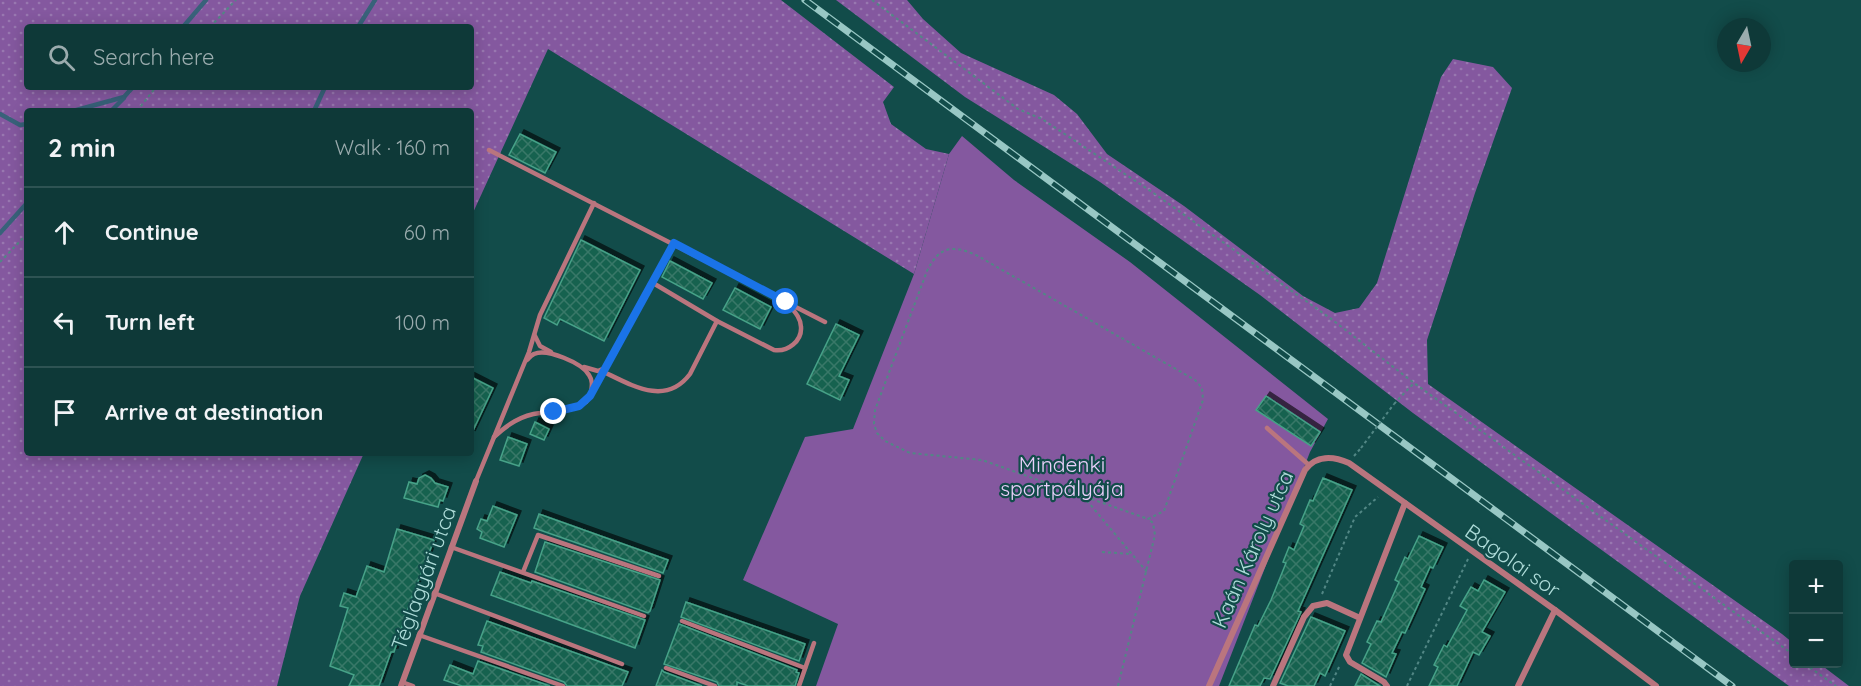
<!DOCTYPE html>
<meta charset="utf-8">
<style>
:root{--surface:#0e3938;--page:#1c4443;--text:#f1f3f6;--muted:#9bacae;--line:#2e5353}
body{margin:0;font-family:Quicksand,sans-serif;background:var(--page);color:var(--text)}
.controls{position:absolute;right:18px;bottom:18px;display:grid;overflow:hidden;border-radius:6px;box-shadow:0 3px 15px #0003}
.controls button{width:54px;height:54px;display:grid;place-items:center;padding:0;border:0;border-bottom:2px solid var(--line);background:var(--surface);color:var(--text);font:30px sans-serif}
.compass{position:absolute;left:1717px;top:18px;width:54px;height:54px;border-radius:50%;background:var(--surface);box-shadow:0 3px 15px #0003;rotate:189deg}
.stop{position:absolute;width:18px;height:18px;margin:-14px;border:4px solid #1a73e8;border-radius:50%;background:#fff}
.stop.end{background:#1a73e8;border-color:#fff;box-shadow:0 2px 6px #0008}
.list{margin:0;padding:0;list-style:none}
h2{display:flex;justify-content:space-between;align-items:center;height:78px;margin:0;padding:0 24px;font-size:26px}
h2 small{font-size:20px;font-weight:400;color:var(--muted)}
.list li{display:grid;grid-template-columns:39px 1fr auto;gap:18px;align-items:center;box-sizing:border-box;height:90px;padding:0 24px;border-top:2px solid var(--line)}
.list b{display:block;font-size:22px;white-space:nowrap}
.list em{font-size:20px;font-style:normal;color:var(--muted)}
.icon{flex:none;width:33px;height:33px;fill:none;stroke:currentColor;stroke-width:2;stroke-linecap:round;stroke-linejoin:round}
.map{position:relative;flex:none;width:1861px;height:686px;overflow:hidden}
.search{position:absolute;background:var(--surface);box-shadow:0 3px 15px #0003;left:24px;top:24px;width:450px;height:66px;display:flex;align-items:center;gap:15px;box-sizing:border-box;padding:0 21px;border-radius:6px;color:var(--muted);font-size:22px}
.panel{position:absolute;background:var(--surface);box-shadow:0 3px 15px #0003;left:24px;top:108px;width:450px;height:348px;border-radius:6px}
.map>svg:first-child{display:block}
.grass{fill:url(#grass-dots);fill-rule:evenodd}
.park{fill:#84589f}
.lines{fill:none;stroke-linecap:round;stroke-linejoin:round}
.stream{stroke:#38627a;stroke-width:4.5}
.building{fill:url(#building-cross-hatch);stroke:#46a288;stroke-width:1.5;filter:url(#shadow)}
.path{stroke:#528785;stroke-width:2;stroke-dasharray:3 3;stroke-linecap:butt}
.service{stroke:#ba757e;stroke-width:4.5}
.minor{stroke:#ba757e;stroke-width:6}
.rail-casing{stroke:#98c7c4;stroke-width:7}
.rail{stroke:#124c4a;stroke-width:4.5;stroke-dasharray:14;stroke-linecap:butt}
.path-bridge{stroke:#528785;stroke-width:2;stroke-dasharray:3 3;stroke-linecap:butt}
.route{stroke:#1a73e8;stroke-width:8}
.labels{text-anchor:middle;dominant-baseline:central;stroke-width:4.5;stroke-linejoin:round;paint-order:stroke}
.park-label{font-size:21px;fill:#e9cffa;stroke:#124c4a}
.street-label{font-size:21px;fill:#aedcd9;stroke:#124c4a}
</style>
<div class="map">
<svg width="1861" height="686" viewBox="0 0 1861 686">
<defs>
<pattern id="grass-dots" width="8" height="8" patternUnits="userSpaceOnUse" patternTransform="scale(1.5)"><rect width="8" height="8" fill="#84589f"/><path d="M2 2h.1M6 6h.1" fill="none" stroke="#9877b0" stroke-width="1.8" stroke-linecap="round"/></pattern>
<pattern id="building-cross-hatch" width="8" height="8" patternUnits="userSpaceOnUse" patternTransform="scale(1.5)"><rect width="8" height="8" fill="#19624f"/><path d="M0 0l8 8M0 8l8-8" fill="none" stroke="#387868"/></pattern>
<filter id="shadow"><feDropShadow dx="4" dy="-4" stdDeviation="0" flood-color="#0009"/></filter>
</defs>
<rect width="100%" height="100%" fill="#124c4a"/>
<g class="grass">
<path d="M 0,0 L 781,0 L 894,87 L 883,102 L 891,124 L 926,149 L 949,154 L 914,274 L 548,49 L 471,217 L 471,111 L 27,111 L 27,453 L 364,453 L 300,596 L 277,686 L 0,686 ZM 27,27 L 471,27 L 471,87 L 27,87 Z"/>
<polygon points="836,0 907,0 923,19 961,53 1054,95 1077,114 1107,154 1184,206 1303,296 1335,313 1359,308 1377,283 1441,77 1453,59 1493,67 1512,88 1475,193 1427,340 1428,384 1782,634 1793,643 1794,664 1820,664 1849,686 1789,686 1413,413 1260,295 1100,182 965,97"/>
</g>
<polygon class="park" points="962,136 1014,180 1130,262 1328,419 1310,452 1219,686 816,686 838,624 743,580 805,437 853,429 914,274 949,154"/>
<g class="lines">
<g class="stream">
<polyline points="183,27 206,0"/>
<polyline points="358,27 375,0"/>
<polyline points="73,111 124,97 133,87"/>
<polyline points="111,111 124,98"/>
<polyline points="314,111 325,87"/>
<polyline points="0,114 20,125 27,124"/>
<polyline points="0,233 27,203"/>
</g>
</g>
<g class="building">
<polygon points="520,134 556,152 545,173 509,155"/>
<polygon points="581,240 640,270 604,341 560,319 557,325 544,318"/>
<polygon points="670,261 712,283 703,299 662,277"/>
<polygon points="735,288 771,307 760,329 723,310"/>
<polygon points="836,324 859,335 839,376 849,380 840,400 807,384"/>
<polygon points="471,377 493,388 471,435"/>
<polygon points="1266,396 1320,432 1311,446 1256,410"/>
<polygon points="535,422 549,429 544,440 530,434"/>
<polygon points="508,437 527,444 519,466 500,460"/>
<polygon points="425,475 431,478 435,483 448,487 443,501 440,500 438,507 404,498 409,482 417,484 419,478"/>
<polygon points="1323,478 1352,490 1298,611 1301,612 1270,679 1264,678 1260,686 1229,686 1255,625 1258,626 1271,600 1286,563 1283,562 1289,547 1294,550 1304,526 1300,524 1310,500 1313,501"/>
<polygon points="493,506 517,515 504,547 480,538 482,532 477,529 481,519 487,521"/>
<polygon points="539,514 668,560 663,573 534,528"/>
<polygon points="397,529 434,540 409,605 394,652 391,652 379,686 349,686 354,675 330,666 348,608 340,606 344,593 356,597 367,566 384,572"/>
<polygon points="1419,536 1443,547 1433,568 1430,567 1421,587 1425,589 1405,633 1402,632 1392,653 1396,654 1386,677 1362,663 1371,644 1367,642 1377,621 1381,622 1399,582 1395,580 1405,557 1408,559"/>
<polygon points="545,542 660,580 650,611 648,613 535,572"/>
<polygon points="500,572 531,583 532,581 645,620 635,648 491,595"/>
<polygon points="1484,580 1505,592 1482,632 1490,636 1479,655 1473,652 1457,686 1429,686 1438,667 1434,665 1444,645 1447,647 1467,610 1460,606 1471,587 1478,591"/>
<polygon points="686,602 805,644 799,661 681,617"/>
<polygon points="1311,617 1345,631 1325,676 1320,673 1314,686 1288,686 1280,683"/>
<polygon points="487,621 628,672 622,686 567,686 564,682 481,652 483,646 478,645"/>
<polygon points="679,624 797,670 796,672 799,673 795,686 748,686 737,682 737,686 719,686 717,682 664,664"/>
<polygon points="478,661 550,686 462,686 444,680 450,665 473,674"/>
<polygon points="662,670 664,672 702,686 656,686"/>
<polygon points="1361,674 1380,686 1355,686"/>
</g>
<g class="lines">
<g class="path">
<polyline points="872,0 1018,109 1042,119 1152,192 1330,318 1414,383 1794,655"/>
<polyline points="210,27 236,0"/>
<polyline points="137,111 156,87"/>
<polyline points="0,262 27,234"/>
<polyline points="1394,404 1414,383"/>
<polyline points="1354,456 1361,448"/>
<polyline points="1083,496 1147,572"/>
<polyline points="1102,552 1131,554"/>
<polyline points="1322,594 1355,517 1378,497"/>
<polyline points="1805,664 1836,686"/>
<path d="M 1118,686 L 1155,535 L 1153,523 L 1148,519 L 1164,511 L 1203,400 L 1202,388 L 1195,380 L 976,255 C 951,244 939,247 927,271 L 875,410 L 874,424 L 877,433 L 885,441 L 910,453 L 982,460 L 1148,519"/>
<polyline points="1330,686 1340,665"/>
<polyline points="1407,686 1468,559"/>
</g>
<g class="service">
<polyline points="489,150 825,322"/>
<path d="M 653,283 L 717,321 L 774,350 C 788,352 802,341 801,327 C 801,318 794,311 789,305"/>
<polyline points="535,336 540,346 551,352"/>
<path d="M 527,360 C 529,358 531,355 534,354 C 547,348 582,363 589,375 C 593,381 592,386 591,393"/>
<polyline points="584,367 598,371 607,367"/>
<path d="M 604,372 C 633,386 666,406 690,374 L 717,321"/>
<polyline points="1267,428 1309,465"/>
<path d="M 494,437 C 507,425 521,415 540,413 C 556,410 572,412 586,402 L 616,351 L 674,243"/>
<polyline points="476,481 529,352 540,315 594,203"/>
<polyline points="451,547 644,616"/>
<polyline points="523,572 538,535 659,576"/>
<polyline points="434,593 622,664"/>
<polyline points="682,621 805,668"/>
<polyline points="419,635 563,686"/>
<polyline points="666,668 715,686"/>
<polyline points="402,682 413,686"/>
<polyline points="799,686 814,643"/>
</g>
<g class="minor">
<polyline points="401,686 476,481"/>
<path d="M 1209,686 L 1305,470 C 1316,455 1333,456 1349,463 L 1555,610 L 1656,686"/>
<polyline points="1273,686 1304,617 1313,606 1327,603 1360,618"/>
<polyline points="1387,686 1384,682 1350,662 1346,655 1405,503"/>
<polyline points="1518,686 1555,610"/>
</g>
<g class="rail-casing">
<polyline id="rail" points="805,0 1732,686"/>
</g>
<use href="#rail" class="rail"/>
<polyline class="path-bridge" points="1361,448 1394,404"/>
</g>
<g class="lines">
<polyline class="route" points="554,412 579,406 590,396 674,243 786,302"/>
</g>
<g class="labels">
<g class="park-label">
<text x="1062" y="464">Mindenki<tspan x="1062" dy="24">sportpályája</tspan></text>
</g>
<g class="street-label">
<text transform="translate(1252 549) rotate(-66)">Kaán Károly utca</text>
<text transform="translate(1513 560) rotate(35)">Bagolai sor</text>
<text transform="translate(423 578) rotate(-70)">Téglagyári utca</text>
</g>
</g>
</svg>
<div class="controls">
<button>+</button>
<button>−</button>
</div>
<svg class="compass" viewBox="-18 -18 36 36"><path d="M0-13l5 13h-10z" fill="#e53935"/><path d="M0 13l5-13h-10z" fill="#9bacae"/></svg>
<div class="stop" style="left:786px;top:302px"></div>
<div class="stop end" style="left:554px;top:412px"></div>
<div class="search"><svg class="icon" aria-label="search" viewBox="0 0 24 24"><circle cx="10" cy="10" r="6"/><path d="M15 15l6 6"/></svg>Search here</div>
<section class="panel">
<h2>2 min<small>Walk · 160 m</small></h2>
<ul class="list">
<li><svg class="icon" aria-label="ahead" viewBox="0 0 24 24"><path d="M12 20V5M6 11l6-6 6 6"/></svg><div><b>Continue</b></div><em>60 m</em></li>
<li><svg class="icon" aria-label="left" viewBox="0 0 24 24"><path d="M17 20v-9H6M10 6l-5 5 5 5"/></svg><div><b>Turn left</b></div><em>100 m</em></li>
<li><svg class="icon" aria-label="arrive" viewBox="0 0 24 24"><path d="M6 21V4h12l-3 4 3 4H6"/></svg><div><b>Arrive at destination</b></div></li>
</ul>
</section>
</div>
